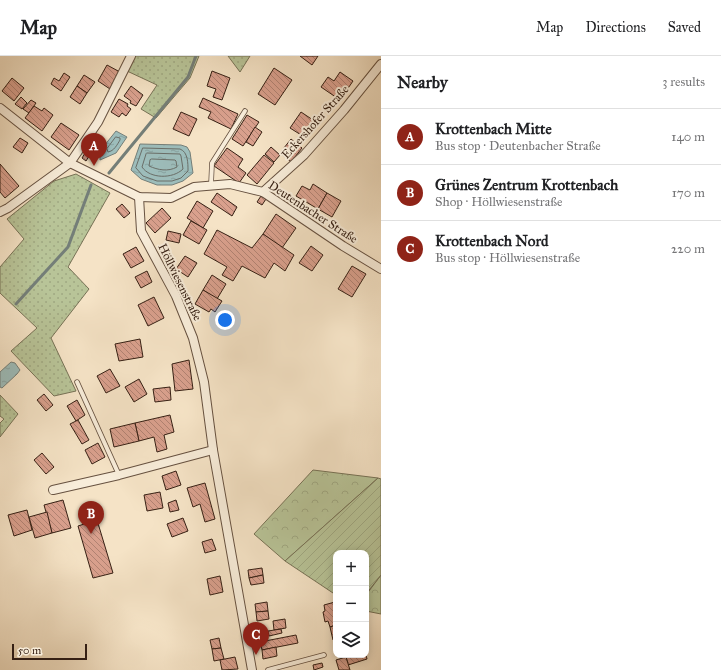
<!DOCTYPE html>
<meta charset="utf-8">
<style>
:root{--surface:#fff;--page:#f6f6f6;--text:#202124;--muted:#757577;--line:#e0e0e0;--accent:#8f2418}
body{margin:0;font-family:"IM FELL Great Primer",serif;background:var(--page);color:var(--text)}
.controls{position:absolute;right:12px;bottom:12px;display:grid;overflow:hidden;border-radius:8px;box-shadow:0 2px 10px #0003}
.controls button{width:36px;height:36px;display:grid;place-items:center;padding:0;border:0;border-bottom:1px solid var(--line);background:var(--surface);color:var(--text);font:20px sans-serif}
.scale{position:absolute;left:12px;bottom:10px;width:75px;box-sizing:border-box;padding-left:4px;border:2px solid #362014;border-top:0;font-size:11px;line-height:14px;white-space:nowrap;color:#362014;-webkit-text-stroke:3px #f8edda;paint-order:stroke}
.you{position:absolute;left:225px;top:264px;width:14px;height:14px;margin:-10px;border:3px solid #fff;border-radius:50%;background:#1a73e8;box-shadow:0 0 0 6px #1a73e833}
.badge{display:grid;place-items:center;width:26px;height:26px;border-radius:50%;background:var(--accent);color:#fff;font-size:13px;font-weight:700}
.pin{position:absolute;translate:-50% -33px;filter:drop-shadow(0 1px 2px #0008)}
.pin::after{content:'';position:absolute;top:21px;width:14px;height:12px;background:inherit;clip-path:polygon(0 0,100% 0,50% 100%)}
.list{margin:0;padding:0;list-style:none}
h2{display:flex;justify-content:space-between;align-items:center;height:52px;margin:0;padding:0 16px;font-size:17px}
h2 small{font-size:13px;font-weight:400;color:var(--muted)}
.list li{display:grid;grid-template-columns:26px 1fr auto;gap:12px;align-items:center;box-sizing:border-box;height:56px;padding:0 16px;border-top:1px solid var(--line)}
.list b{display:block;font-size:15px;white-space:nowrap}
.list p{margin:0;font-size:13px;white-space:nowrap;color:var(--muted)}
.list em{font-size:13px;font-style:normal;color:var(--muted)}
.icon{flex:none;width:22px;height:22px;fill:none;stroke:currentColor;stroke-width:2;stroke-linecap:round;stroke-linejoin:round}
.map{position:relative;flex:none;width:381px;height:614px;overflow:hidden}
header{display:flex;align-items:center;gap:24px;box-sizing:border-box;height:56px;padding:0 20px;background:var(--surface);border-bottom:1px solid var(--line)}
header strong{font-size:19px}
nav{display:flex;gap:22px;margin-inline-start:auto;font-size:14px}
main{display:flex}
aside{flex:1;background:var(--surface)}
.map>svg:first-child{display:block}
.grass{fill:url(#grass-dots);stroke:#777256}
.forest{fill:url(#forest-crowns);stroke:#777256}
.garden{fill:url(#garden-furrows);stroke:#777256}
.water{fill:url(#water-ripples);stroke:#747e78}
.lines{fill:none;stroke-linecap:round;stroke-linejoin:round}
.shore{stroke:#6a6e68;stroke-width:1}
.stream{stroke:#747e78;stroke-width:3}
.building{fill:url(#building-back-hatch);stroke:#362014}
.lane-casing{stroke:#665140;stroke-width:5.5}
.street-casing{stroke:#665140;stroke-width:10}
.lane{stroke:#f8edda;stroke-width:4}
.street{stroke:#f8edda;stroke-width:8}
.labels{text-anchor:middle;dominant-baseline:central;stroke-width:4;stroke-linejoin:round;paint-order:stroke}
.street-label{font-size:12px;fill:#362014;stroke:#f8edda}
</style>
<header>
<strong>Map</strong>
<nav><a>Map</a><a>Directions</a><a>Saved</a></nav>
</header>
<main>
<div class="map">
<svg width="381" height="614" viewBox="0 0 381 614">
<defs>
<pattern id="grass-dots" width="8" height="8" patternUnits="userSpaceOnUse"><rect width="8" height="8" fill="#b8c498"/><path d="M2 2h.1M6 6h.1" fill="none" stroke="#9fa882" stroke-width="1.8" stroke-linecap="round"/></pattern>
<pattern id="forest-crowns" width="20" height="18" patternUnits="userSpaceOnUse"><rect width="20" height="18" fill="#b8c498"/><path d="M2 6a3 3 0 1 1 6 0M12 15a3 3 0 1 1 6 0" fill="none" stroke="#9fa882"/></pattern>
<pattern id="garden-furrows" width="10" height="10" patternUnits="userSpaceOnUse"><rect width="10" height="10" fill="#b8c498"/><path d="M-1 1l2-2M0 10L10 0M9 11l2-2" fill="none" stroke="#9fa882"/></pattern>
<pattern id="water-ripples" width="26" height="14" patternUnits="userSpaceOnUse"><rect width="26" height="14" fill="#9dbdbb"/><path d="M2 4q2-2 4 0t4 0M15 11q2-2 4 0t4 0" fill="none" stroke="#88a2a0"/></pattern>
<pattern id="building-back-hatch" width="6" height="6" patternUnits="userSpaceOnUse"><rect width="6" height="6" fill="#d9a08d"/><path d="M-1 5l2 2M0 0l6 6M5-1l2 2" fill="none" stroke="#b18272"/></pattern>
</defs>
<rect width="100%" height="100%" fill="#f5e3c6"/>
<filter id="stains"><feTurbulence type="fractalNoise" baseFrequency=".005" numOctaves="4"/><feColorMatrix values="0 0 0 0 .2 0 0 0 0 .09 0 0 0 0 .02 0 0 0 .5 -.17"/></filter>
<radialGradient id="worn" r=".72"><stop offset=".6" stop-color="#630" stop-opacity="0"/><stop offset="1" stop-color="#630" stop-opacity=".3"/></radialGradient>
<g class="grass">
<polygon points="133,0 199,0 190,22 156,62 141,53 157,29 127,15"/>
<polygon points="228,0 250,0 240,16"/>
<polygon points="76,118 110,137 68,211 89,233 51,282 76,335 54,340 11,295 37,272 0,237 0,211 24,183 7,163 54,125"/>
<polygon points="0,339 18,358 0,381 0,367 4,363 0,360"/>
</g>
<g class="forest">
<polygon points="313,414 378,422 285,505 254,478"/>
<polygon points="381,519 381,558 366,555 366,539"/>
</g>
<polygon class="garden" points="378,422 381,423 381,519 366,538 366,497 336,497 336,539 285,505"/>
<g class="water">
<polygon points="116,75 127,81 116,97 100,104 100,95"/>
<polygon points="140,88 181,89 187,91 190,96 193,117 183,125 172,129 157,129 141,123 131,114"/>
<polygon points="11,306 15,307 20,314 17,318 2,332 0,331 0,316"/>
</g>
<g class="lines">
<g class="shore">
<path d="M 116,81 L 120,82 L 120,84 C 117,89 114,95 108,96 L 107,93 Z"/>
<path d="M 143,92 L 180,93 C 188,96 188,107 188,115 L 181,122 L 172,125 L 157,125 L 143,120 L 136,112 Z"/>
<path d="M 147,97 L 180,98 L 181,100 L 183,113 C 173,123 150,123 142,111 L 146,98 Z"/>
<path d="M 152,103 L 175,104 L 176,105 L 177,111 C 168,116 158,114 149,110 L 150,104 Z"/>
</g>
<g class="stream">
<polyline points="109,117 188,21 196,0"/>
<polyline points="16,248 68,191 91,129"/>
</g>
</g>
<g class="building">
<polygon points="300,0 318,0 312,9"/>
<polygon points="107,9 120,16 110,33 98,25"/>
<polygon points="274,12 292,24 275,49 258,38"/>
<polygon points="212,15 230,22 222,44 213,41 216,33 207,30"/>
<polygon points="340,16 353,25 340,44 321,31 328,21 334,25"/>
<polygon points="64,17 70,21 61,35 51,28 54,22 59,25"/>
<polygon points="84,19 95,26 87,37 77,30"/>
<polygon points="12,22 24,32 14,45 2,35"/>
<polygon points="77,30 87,37 80,48 70,41"/>
<polygon points="131,30 143,39 136,50 130,47 131,45 124,40"/>
<polygon points="21,41 27,47 22,53 15,48"/>
<polygon points="203,42 238,58 231,73 208,62 211,56 199,51"/>
<polygon points="119,43 128,48 127,50 131,53 126,60 122,57 119,61 111,56"/>
<polygon points="31,44 36,47 29,57 23,53"/>
<polygon points="34,50 42,55 44,52 53,59 42,75 25,62"/>
<polygon points="181,56 197,63 189,80 173,73"/>
<polygon points="301,56 316,66 306,82 290,72"/>
<polygon points="247,59 259,66 243,90 232,83"/>
<polygon points="61,67 79,79 69,94 51,81"/>
<polygon points="255,71 262,76 253,90 246,86"/>
<polygon points="20,82 28,87 22,97 13,91"/>
<polygon points="291,83 302,92 291,106 280,97"/>
<polygon points="271,91 280,99 274,106 265,98"/>
<polygon points="227,92 243,103 238,111 246,117 239,127 214,110"/>
<polygon points="87,94 91,97 86,105 82,102"/>
<polygon points="264,99 274,107 257,128 247,119"/>
<polygon points="0,108 19,130 5,142 0,136"/>
<polygon points="313,128 327,137 318,153 296,140 302,130 310,134"/>
<polygon points="217,137 237,151 232,160 211,146"/>
<polygon points="327,137 341,145 332,161 318,153"/>
<polygon points="261,140 266,143 262,149 257,146"/>
<polygon points="197,145 213,155 203,172 187,162"/>
<polygon points="122,148 130,157 124,162 116,153"/>
<polygon points="162,152 171,162 155,177 146,167"/>
<polygon points="276,158 296,172 282,192 263,178"/>
<polygon points="191,165 207,174 199,188 183,179"/>
<polygon points="217,174 252,192 263,178 294,199 285,215 274,207 265,222 242,210 233,225 222,219 227,211 204,198"/>
<polygon points="168,175 181,178 179,187 166,184"/>
<polygon points="311,190 323,199 312,215 299,207"/>
<polygon points="136,191 144,205 131,212 123,198"/>
<polygon points="185,200 197,207 188,221 176,213"/>
<polygon points="352,210 366,218 352,241 338,233"/>
<polygon points="147,215 152,226 141,232 135,221"/>
<polygon points="212,219 226,228 217,243 203,234"/>
<polygon points="203,234 222,245 215,256 211,253 209,256 195,248"/>
<polygon points="154,241 164,262 148,270 138,249"/>
<polygon points="140,283 143,301 119,305 115,288"/>
<polygon points="189,304 193,333 175,335 172,308"/>
<polygon points="110,313 120,330 106,337 97,320"/>
<polygon points="139,323 147,338 134,346 125,331"/>
<polygon points="170,331 171,344 155,346 153,333"/>
<polygon points="44,338 53,349 46,355 37,344"/>
<polygon points="77,344 85,359 76,365 67,350"/>
<polygon points="170,359 174,376 164,379 167,393 157,396 154,381 139,385 135,367"/>
<polygon points="78,364 89,384 82,388 70,368"/>
<polygon points="135,367 139,385 114,391 110,373"/>
<polygon points="98,387 105,401 92,408 85,394"/>
<polygon points="42,397 54,411 46,418 34,404"/>
<polygon points="176,415 181,429 166,434 162,420"/>
<polygon points="205,427 215,463 205,466 200,448 193,451 187,432"/>
<polygon points="160,436 163,452 147,455 144,439"/>
<polygon points="63,444 71,472 52,477 44,449"/>
<polygon points="176,444 179,454 170,456 168,447"/>
<polygon points="27,454 32,474 14,480 8,459"/>
<polygon points="47,456 52,477 35,482 29,461"/>
<polygon points="183,462 188,475 172,481 167,468"/>
<polygon points="97,464 113,517 93,522 78,470"/>
<polygon points="212,483 216,494 205,497 202,486"/>
<polygon points="262,512 263,519 249,522 248,514"/>
<polygon points="263,519 264,527 251,529 249,522"/>
<polygon points="220,520 223,536 210,539 207,523"/>
<polygon points="267,546 268,555 256,556 255,548"/>
<polygon points="335,546 336,569 330,571 328,565 325,566 323,556 325,555 324,549"/>
<polygon points="268,555 269,563 257,565 256,556"/>
<polygon points="285,563 286,572 274,574 273,565"/>
<polygon points="336,569 336,584 333,584 330,571"/>
<polygon points="281,573 282,577 269,580 268,575"/>
<polygon points="296,579 298,587 262,594 260,586"/>
<polygon points="219,582 221,592 212,593 210,584"/>
<polygon points="276,591 277,600 263,603 262,594"/>
<polygon points="221,592 224,603 214,605 212,593"/>
<polygon points="351,599 366,599 367,603 348,609 346,601"/>
<polygon points="235,601 238,613 222,614 220,604"/>
<polygon points="346,601 350,614 339,614 336,604"/>
<polygon points="322,607 323,611 314,614 313,609"/>
</g>
<g class="lines">
<g class="lane-casing">
<g id="lane">
<polyline points="211,129 212,107 245,55"/>
<polyline points="77,326 119,419"/>
<polyline points="268,614 324,599"/>
</g>
</g>
<g class="street-casing">
<g id="street">
<polyline points="0,52 70,107 139,141 171,142 194,131 230,128 263,136 343,190 381,213"/>
<polyline points="263,136 304,99 344,54 381,8"/>
<polyline points="139,141 141,175 176,240 193,282 204,326 213,394 252,614"/>
<polyline points="0,156 8,152 70,107 98,66 131,0"/>
<polyline points="53,434 119,419 213,394"/>
</g>
</g>
<use href="#lane" class="lane"/>
<use href="#street" class="street"/>
</g>
<g class="labels">
<g class="street-label">
<text transform="translate(315 66) rotate(-48)">Eckershofer Straße</text>
<text transform="translate(313 156) rotate(33)">Deutenbacher Straße</text>
<text transform="translate(180 226) rotate(64)">Höllwiesenstraße</text>
</g>
</g>
<rect width="100%" height="100%" filter="url(#stains)"/>
<rect width="100%" height="100%" fill="url(#worn)"/>
</svg>
<div class="controls">
<button>+</button>
<button>−</button>
<button><svg class="icon" aria-label="layers" viewBox="0 0 24 24"><path d="M12 4l9 5-9 5-9-5zM3 14l9 5 9-5"/></svg></button>
</div>
<div class="scale">50 m</div>
<div class="you"></div>
<div class="pin badge" style="left:94px;top:110px">A</div>
<div class="pin badge" style="left:91px;top:478px">B</div>
<div class="pin badge" style="left:256px;top:599px">C</div>
</div>
<aside>
<h2>Nearby<small>3 results</small></h2>
<ul class="list">
<li><span class="badge">A</span><div><b>Krottenbach Mitte</b><p>Bus stop · Deutenbacher Straße</p></div><em>140 m</em></li>
<li><span class="badge">B</span><div><b>Grünes Zentrum Krottenbach</b><p>Shop · Höllwiesenstraße</p></div><em>170 m</em></li>
<li><span class="badge">C</span><div><b>Krottenbach Nord</b><p>Bus stop · Höllwiesenstraße</p></div><em>220 m</em></li>
</ul>
</aside>
</main>
